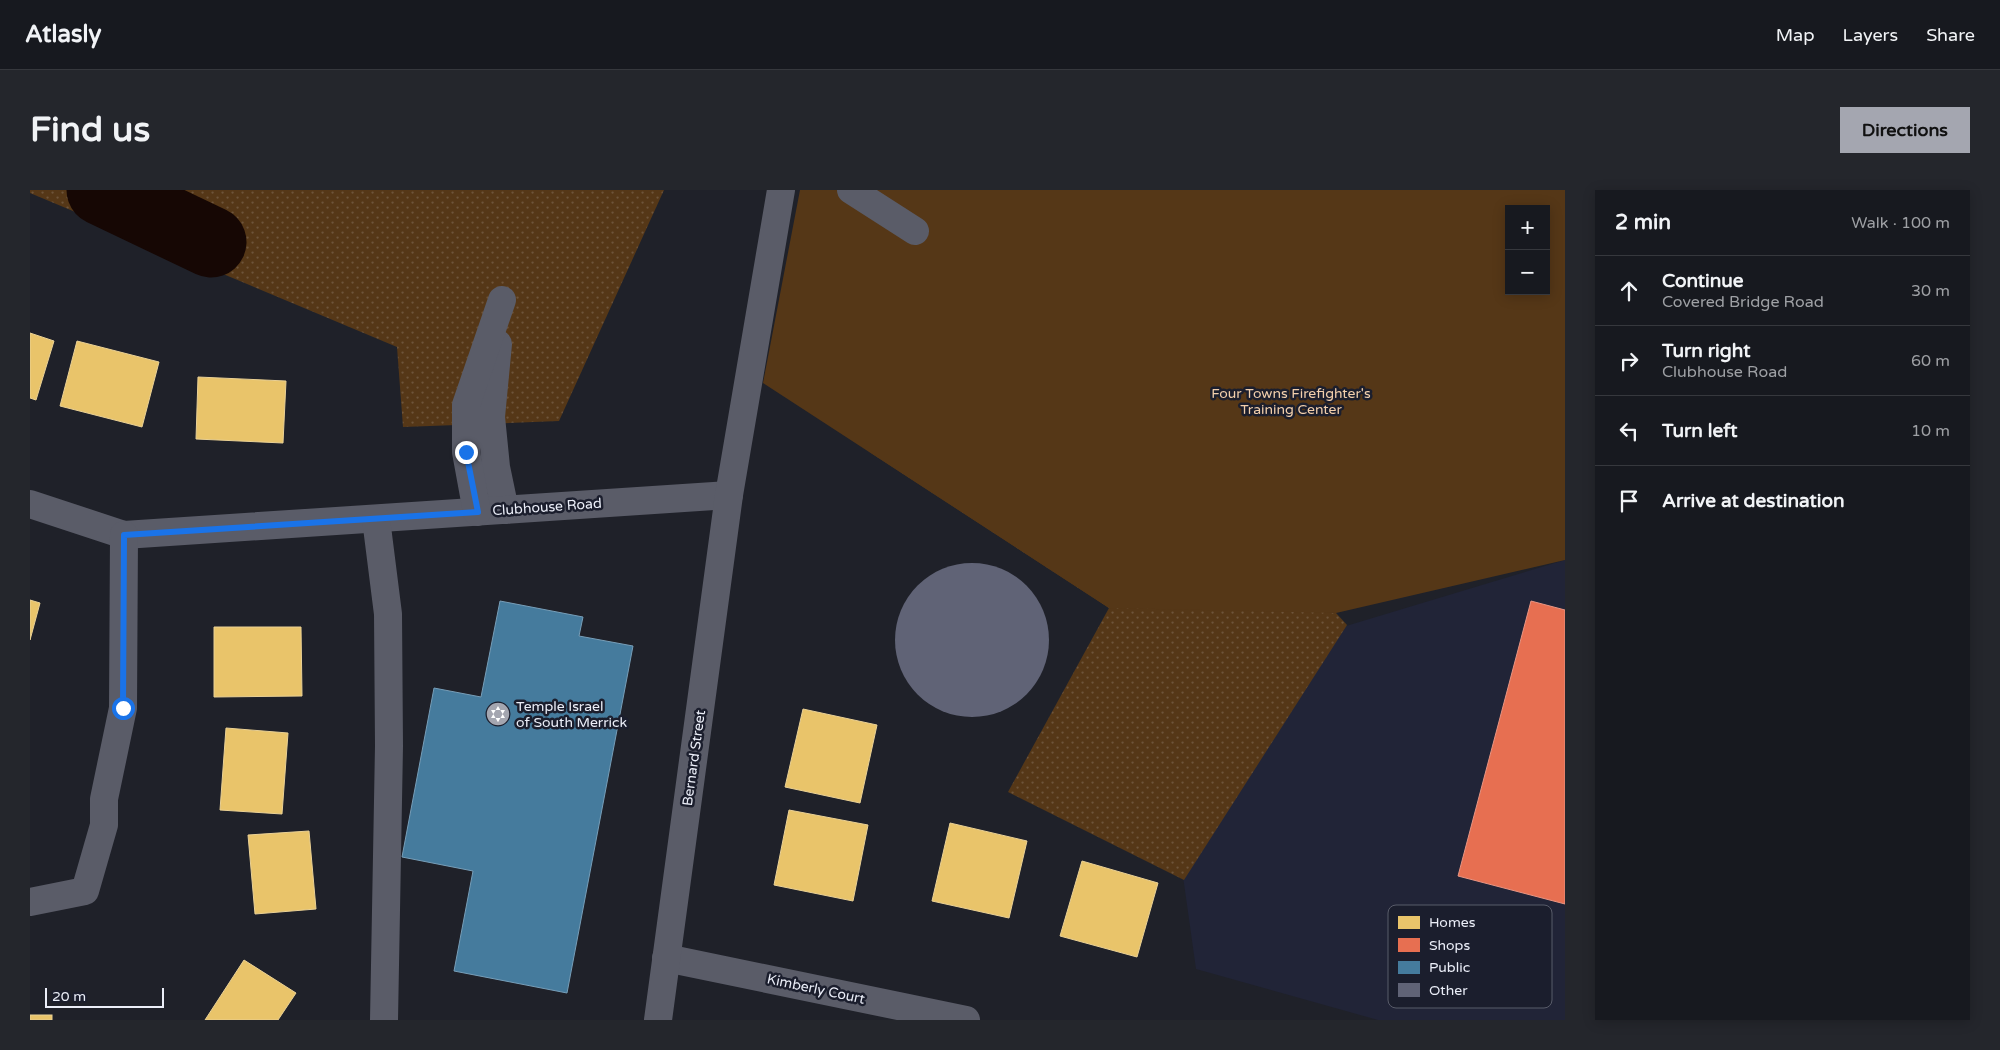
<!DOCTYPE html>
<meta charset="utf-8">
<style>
:root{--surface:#17191f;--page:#24262c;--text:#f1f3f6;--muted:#9ea0a4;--line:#36383d;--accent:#a4a6b0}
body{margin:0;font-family:"Varela Round",sans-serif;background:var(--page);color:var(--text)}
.controls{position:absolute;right:15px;top:15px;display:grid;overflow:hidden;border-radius:0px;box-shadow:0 2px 12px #0003}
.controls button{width:45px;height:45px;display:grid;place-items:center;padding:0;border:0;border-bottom:1px solid var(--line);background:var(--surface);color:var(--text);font:25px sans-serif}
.scale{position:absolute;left:15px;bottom:12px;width:119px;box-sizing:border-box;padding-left:5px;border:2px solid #ebeef8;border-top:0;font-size:14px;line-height:18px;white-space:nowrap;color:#ebeef8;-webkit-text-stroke:4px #1b1e2d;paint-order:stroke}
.stop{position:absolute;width:15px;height:15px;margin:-11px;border:4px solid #1a73e8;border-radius:50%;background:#fff}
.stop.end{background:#1a73e8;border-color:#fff;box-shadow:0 1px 5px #0008}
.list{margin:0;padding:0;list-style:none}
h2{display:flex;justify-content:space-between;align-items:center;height:65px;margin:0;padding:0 20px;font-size:21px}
h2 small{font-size:16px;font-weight:400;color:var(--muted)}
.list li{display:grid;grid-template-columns:32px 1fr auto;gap:15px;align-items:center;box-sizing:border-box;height:70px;padding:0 20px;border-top:1px solid var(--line)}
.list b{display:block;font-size:19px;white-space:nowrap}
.list p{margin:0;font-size:16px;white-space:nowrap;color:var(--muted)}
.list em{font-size:16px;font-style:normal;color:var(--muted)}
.icon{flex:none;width:28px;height:28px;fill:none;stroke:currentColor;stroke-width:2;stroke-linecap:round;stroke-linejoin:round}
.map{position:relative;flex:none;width:1535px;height:830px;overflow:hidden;border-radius:0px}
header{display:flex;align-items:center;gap:30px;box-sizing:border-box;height:70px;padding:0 25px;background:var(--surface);border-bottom:1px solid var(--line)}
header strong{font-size:24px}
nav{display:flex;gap:28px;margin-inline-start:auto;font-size:18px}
.intro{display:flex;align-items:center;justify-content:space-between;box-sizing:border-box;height:120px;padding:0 30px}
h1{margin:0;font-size:35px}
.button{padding:12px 22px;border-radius:0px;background:var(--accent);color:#111;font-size:18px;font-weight:700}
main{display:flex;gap:30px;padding:0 30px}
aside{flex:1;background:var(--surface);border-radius:0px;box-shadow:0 2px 12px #0003}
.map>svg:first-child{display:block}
.built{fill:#212437}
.grass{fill:url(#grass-dots)}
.park{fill:#553717;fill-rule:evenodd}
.homes{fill:#e9c46a;stroke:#ead195}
.shops{fill:#e76f51;stroke:#e89583}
.public{fill:#457b9d;stroke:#779eb8}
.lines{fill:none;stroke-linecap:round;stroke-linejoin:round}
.river{stroke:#160704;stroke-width:71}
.building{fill:#606376}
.minor{stroke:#5a5c68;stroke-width:28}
.route{stroke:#1a73e8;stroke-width:6}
.labels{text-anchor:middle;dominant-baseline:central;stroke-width:5;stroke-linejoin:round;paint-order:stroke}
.park-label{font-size:14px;fill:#f2cfac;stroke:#1b1e2d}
.street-label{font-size:14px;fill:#ebeef8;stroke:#1b1e2d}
.poi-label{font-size:14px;fill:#ebeef8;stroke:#1b1e2d;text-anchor:start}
.key{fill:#1b1e2d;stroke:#595c6a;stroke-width:1}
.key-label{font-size:14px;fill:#ebeef8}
</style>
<header>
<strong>Atlasly</strong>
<nav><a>Map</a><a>Layers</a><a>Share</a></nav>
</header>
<div class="intro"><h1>Find us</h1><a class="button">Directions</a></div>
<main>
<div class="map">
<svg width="1535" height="830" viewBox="0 0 1535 830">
<defs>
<pattern id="grass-dots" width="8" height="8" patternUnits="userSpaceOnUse" patternTransform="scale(1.25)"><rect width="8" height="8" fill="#553717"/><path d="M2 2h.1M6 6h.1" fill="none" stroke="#6e543a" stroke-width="1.8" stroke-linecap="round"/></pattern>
</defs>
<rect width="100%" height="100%" fill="#1f2129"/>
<polygon class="built" points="1535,370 1535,830 1348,830 1166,779 1150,665 1283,446"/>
<g class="grass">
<polygon points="0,0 634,0 529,231 373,237 367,157 0,3"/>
<polygon points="838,261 1135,400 1306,423 1317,435 1154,690 978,602 1079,418"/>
</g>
<path class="park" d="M 770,0 L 1535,0 L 1535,370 L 1306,423 L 1079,418 L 733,193 ZM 1479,19 L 1516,19 L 1516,101 L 1479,101 Z"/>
<g class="homes">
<polygon points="0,143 24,151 6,210 0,208"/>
<polygon points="47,151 129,172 112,237 30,216"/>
<polygon points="168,187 256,191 253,253 166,249"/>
<polygon points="0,410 10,413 0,450"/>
<polygon points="184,437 271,437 272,506 184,507"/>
<polygon points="773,519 847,535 830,613 755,597"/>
<polygon points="196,538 258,543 252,624 190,620"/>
<polygon points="759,620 838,635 823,711 744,695"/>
<polygon points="920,633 997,651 979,728 902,711"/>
<polygon points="279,641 286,719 225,724 218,645"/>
<polygon points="1052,671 1128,693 1107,767 1030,746"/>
<polygon points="214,770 266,803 248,830 175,830"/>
<rect x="0" y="825" width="22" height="5"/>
</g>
<polygon class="shops" points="1501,411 1535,420 1535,714 1428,686"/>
<polygon class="public" points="470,411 553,427 549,446 603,456 537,803 424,781 443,681 372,667 404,498 451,507"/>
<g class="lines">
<polyline class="river" points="72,0 181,52"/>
</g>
<circle class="building" cx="942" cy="450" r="77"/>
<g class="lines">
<g class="minor">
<polyline points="821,0 885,41"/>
<polyline points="468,154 461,227 466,277 475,320"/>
<polyline points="0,314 94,345 699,305"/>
<polyline points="447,322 436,262 436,215 472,110"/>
<polyline points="346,329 358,424 359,556 354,830"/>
<polyline points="0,712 55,701 74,635 74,609 93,518 94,345"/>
<polyline points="636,768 936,830"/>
<polyline points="628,830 699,305 751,0"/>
</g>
</g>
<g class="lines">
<polyline class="route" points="93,518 94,345 448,322 436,262"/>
</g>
<defs>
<g id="synagogue-disc" transform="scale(1.25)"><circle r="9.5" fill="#a4a6b0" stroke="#1b1e2d"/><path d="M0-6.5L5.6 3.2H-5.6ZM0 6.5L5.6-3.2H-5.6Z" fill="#fff"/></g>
</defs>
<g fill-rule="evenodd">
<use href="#synagogue-disc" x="468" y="524"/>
</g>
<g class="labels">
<g class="park-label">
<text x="1261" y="203">Four Towns Firefighter's<tspan x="1261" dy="16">Training Center</tspan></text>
</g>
<g class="street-label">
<text transform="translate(517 317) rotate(-4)">Clubhouse Road</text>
<text transform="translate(664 568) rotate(-82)">Bernard Street</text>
<text transform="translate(786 799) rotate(12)">Kimberly Court</text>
</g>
<g class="poi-label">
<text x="486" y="516">Temple Israel<tspan x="486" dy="16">of South Merrick</tspan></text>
</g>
</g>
<rect x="1358" y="715" width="164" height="103" rx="8" class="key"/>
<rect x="1368" y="726" width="22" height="13" fill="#e9c46a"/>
<rect x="1368" y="748" width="22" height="14" fill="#e76f51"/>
<rect x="1368" y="771" width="22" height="13" fill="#457b9d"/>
<rect x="1368" y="793" width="22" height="14" fill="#606376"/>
<g class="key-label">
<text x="1399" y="737">Homes</text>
<text x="1399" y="760">Shops</text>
<text x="1399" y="782">Public</text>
<text x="1399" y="805">Other</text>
</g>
</svg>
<div class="controls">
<button>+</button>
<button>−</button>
</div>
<div class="scale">20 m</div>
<div class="stop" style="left:93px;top:518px"></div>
<div class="stop end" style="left:436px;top:262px"></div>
</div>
<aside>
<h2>2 min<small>Walk · 100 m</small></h2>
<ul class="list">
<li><svg class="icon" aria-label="ahead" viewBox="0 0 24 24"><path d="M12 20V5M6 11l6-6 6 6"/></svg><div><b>Continue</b><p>Covered Bridge Road</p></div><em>30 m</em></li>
<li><svg class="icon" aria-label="right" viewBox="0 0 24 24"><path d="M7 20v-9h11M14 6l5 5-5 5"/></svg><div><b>Turn right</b><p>Clubhouse Road</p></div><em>60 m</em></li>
<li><svg class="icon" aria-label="left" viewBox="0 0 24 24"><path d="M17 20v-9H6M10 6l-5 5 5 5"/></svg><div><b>Turn left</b></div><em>10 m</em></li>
<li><svg class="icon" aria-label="arrive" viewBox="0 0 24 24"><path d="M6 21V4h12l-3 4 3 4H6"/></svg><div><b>Arrive at destination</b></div></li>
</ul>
</aside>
</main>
